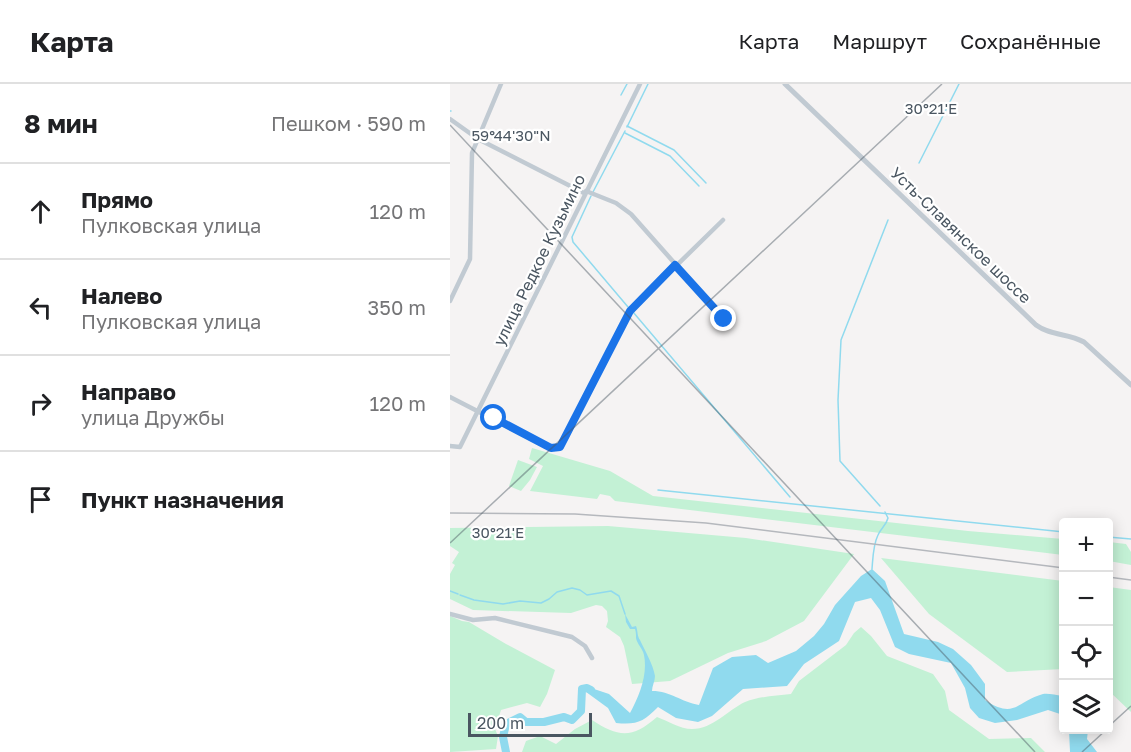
<!DOCTYPE html>
<html lang="ru">
<meta charset="utf-8">
<style>
:root{--surface:#fff;--page:#f6f6f6;--text:#202124;--muted:#757577;--line:#e0e0e0}
body{margin:0;font-family:"Golos Text",sans-serif;background:var(--page);color:var(--text)}
.controls{position:absolute;right:18px;bottom:18px;display:grid;overflow:hidden;border-radius:6px;box-shadow:0 3px 15px #0003}
.controls button{width:54px;height:54px;display:grid;place-items:center;padding:0;border:0;border-bottom:2px solid var(--line);background:var(--surface);color:var(--text);font:30px sans-serif}
.scale{position:absolute;left:18px;bottom:15px;width:124px;box-sizing:border-box;padding-left:6px;border:3px solid #4a5661;border-top:0;font-size:16px;line-height:21px;white-space:nowrap;color:#4a5661;-webkit-text-stroke:4px #fff;paint-order:stroke}
.stop{position:absolute;width:18px;height:18px;margin:-14px;border:4px solid #1a73e8;border-radius:50%;background:#fff}
.stop.end{background:#1a73e8;border-color:#fff;box-shadow:0 2px 6px #0008}
.list{margin:0;padding:0;list-style:none}
h2{display:flex;justify-content:space-between;align-items:center;height:78px;margin:0;padding:0 24px;font-size:26px}
h2 small{font-size:20px;font-weight:400;color:var(--muted)}
.list li{display:grid;grid-template-columns:39px 1fr auto;gap:18px;align-items:center;box-sizing:border-box;height:96px;padding:0 24px;border-top:2px solid var(--line)}
.list b{display:block;font-size:22px;white-space:nowrap}
.list p{margin:0;font-size:20px;white-space:nowrap;color:var(--muted)}
.list em{font-size:20px;font-style:normal;color:var(--muted)}
.icon{flex:none;width:33px;height:33px;fill:none;stroke:currentColor;stroke-width:2;stroke-linecap:round;stroke-linejoin:round}
.map{position:relative;flex:none;width:681px;height:668px;overflow:hidden}
header{display:flex;align-items:center;gap:36px;box-sizing:border-box;height:84px;padding:0 30px;background:var(--surface);border-bottom:2px solid var(--line)}
header strong{font-size:28px}
nav{display:flex;gap:33px;margin-inline-start:auto;font-size:21px}
main{display:flex}
aside{flex:1;background:var(--surface)}
.map>svg:first-child{display:block}
.green{fill:#c3f1d5}
.water{fill:#90daee}
.lines{fill:none;stroke-linecap:round;stroke-linejoin:round}
.stream{stroke:#90daee;stroke-width:1.5}
.river{stroke:#90daee;stroke-width:8}
.minor{stroke:#c1cad2;stroke-width:4.5}
.tertiary{stroke:#c1cad2;stroke-width:5}
.rail{stroke:#b5b8bd;stroke-width:1.5}
.route{stroke:#1a73e8;stroke-width:8}
.ticks{fill:none;stroke:#4a5661;stroke-width:1.5;stroke-opacity:0.45}
.labels{text-anchor:middle;dominant-baseline:central;stroke-width:4.5;stroke-linejoin:round;paint-order:stroke}
.street-label{font-size:16px;fill:#4a5661;stroke:#fff}
.ticks-label{font-size:15px;text-anchor:middle;fill:#4a5661;stroke:#fff;stroke-width:4.5;stroke-linejoin:round;paint-order:stroke}
</style>
<header>
<strong>Карта</strong>
<nav><a>Карта</a><a>Маршрут</a><a>Сохранённые</a></nav>
</header>
<main>
<aside>
<h2>8 мин<small>Пешком · 590 m</small></h2>
<ul class="list">
<li><svg class="icon" aria-label="ahead" viewBox="0 0 24 24"><path d="M12 20V5M6 11l6-6 6 6"/></svg><div><b>Прямо</b><p>Пулковская улица</p></div><em>120 m</em></li>
<li><svg class="icon" aria-label="left" viewBox="0 0 24 24"><path d="M17 20v-9H6M10 6l-5 5 5 5"/></svg><div><b>Налево</b><p>Пулковская улица</p></div><em>350 m</em></li>
<li><svg class="icon" aria-label="right" viewBox="0 0 24 24"><path d="M7 20v-9h11M14 6l5 5-5 5"/></svg><div><b>Направо</b><p>улица Дружбы</p></div><em>120 m</em></li>
<li><svg class="icon" aria-label="arrive" viewBox="0 0 24 24"><path d="M6 21V4h12l-3 4 3 4H6"/></svg><div><b>Пункт назначения</b></div></li>
</ul>
</aside>
<div class="map">
<svg width="681" height="668" viewBox="0 0 681 668">
<rect width="100%" height="100%" fill="#f5f3f3"/>
<g class="green">
<polygon points="82,364 160,387 203,412 518,447 613,455 613,471 165,417 160,412 150,410 147,415 80,407 93,382 79,375"/>
<polygon points="68,376 87,383 80,396 71,407 59,402"/>
<polygon points="158,442 296,454 404,470 354,537 316,557 278,569 220,597 182,600 174,562 170,553 156,543 158,537 157,527 152,522 146,521 121,529 23,526 0,515 0,490 5,481 2,479 9,468 0,462 0,444"/>
<polygon points="659,458 676,460 681,468 681,481 659,477"/>
<polygon points="431,474 613,497 613,585 557,588 479,530"/>
<polygon points="659,503 681,506 681,628 659,607"/>
<polygon points="0,532 12,537 19,538 56,560 105,586 97,610 90,623 77,619 51,626 45,645 48,652 46,665 0,668"/>
<path d="M 411,543 L 421,552 L 437,572 L 483,590 L 495,607 L 499,626 L 539,655 L 581,654 L 595,668 L 72,668 L 76,657 L 90,652 L 106,660 L 125,645 L 142,636 C 169,654 183,654 207,633 C 218,637 230,645 242,645 C 263,645 278,626 295,618 C 310,612 326,612 341,610 L 349,597 L 396,561 L 404,549 Z"/>
</g>
<g class="water">
<path d="M 422,485 L 435,497 L 454,550 L 488,558 L 503,565 L 521,581 L 535,600 L 535,616 C 565,636 567,617 593,610 C 598,609 606,611 612,612 L 613,631 L 598,626 L 567,636 L 545,639 L 529,634 L 520,624 L 515,604 L 501,579 L 459,570 L 445,563 L 430,526 L 421,514 L 405,518 L 389,557 L 354,580 L 337,602 L 293,605 L 262,632 L 248,638 L 226,634 L 208,623 C 193,638 187,641 166,639 L 158,624 L 132,605 L 135,602 L 159,610 L 180,629 C 189,612 198,591 194,571 C 193,565 187,560 186,554 C 186,551 186,548 185,545 L 180,545 L 176,538 L 175,530 L 182,543 L 186,542 C 188,547 187,552 190,556 C 195,567 203,580 205,592 C 205,597 202,602 202,607 C 221,607 231,618 249,621 L 263,584 L 282,573 L 306,571 L 318,579 L 346,567 L 364,552 L 374,540 L 385,521 L 411,492 Z"/>
<polygon points="619,646 638,646 637,655 647,668 620,668"/>
</g>
<g class="lines">
<g class="stream">
<polyline points="171,11 177,0"/>
<polyline points="0,27 1,27"/>
<polyline points="177,42 224,66 256,99"/>
<polyline points="177,43 198,0"/>
<polyline points="175,49 220,72 249,102"/>
<polyline points="469,79 509,0"/>
<polyline points="143,108 175,47"/>
<polyline points="141,112 122,153 123,158 178,223"/>
<polyline points="183,228 340,413"/>
<polyline points="208,406 614,448"/>
<polyline points="430,422 390,377 388,316 391,256 438,136"/>
<polyline points="658,453 681,455"/>
<path d="M 422,485 C 423,473 423,461 428,451 C 431,444 436,442 438,434 L 435,428"/>
<polyline points="0,507 8,510"/>
<polyline points="10,511 24,516 53,520 70,517 91,519 99,515 107,508 122,504 130,506 137,511 161,507 169,512 175,530"/>
</g>
<polyline class="river" points="56,668 53,653 56,640 70,633 76,638 94,638 114,633 122,636 131,627 132,605 137,604 141,606"/>
<g class="minor">
<polyline points="0,35 28,55 134,109"/>
<polyline points="136,107 166,119 181,130 274,235"/>
<polyline points="0,217 20,175 22,69 51,0"/>
<polyline points="0,313 101,365 110,363 180,227 273,136"/>
<polyline points="0,362 10,363 190,0"/>
<polyline points="0,530 23,536 45,534 122,553 135,562 142,574"/>
</g>
<path class="tertiary" d="M 335,0 L 586,241 C 601,252 618,249 634,258 L 681,301"/>
<g class="rail">
<polyline points="0,429 125,430 256,439 614,484"/>
<polyline points="658,493 681,496"/>
</g>
</g>
<g class="lines">
<polyline class="route" points="44,334 101,364 110,363 180,227 225,181 274,235"/>
</g>
<path class="ticks" d="M 0,41 L 585,668M 0,459 L 492,0M 658,643 L 681,622M 632,668 L 656,646"/>
<g class="labels">
<g class="street-label">
<text transform="translate(511 151) rotate(44)">Усть-Славянское шоссе</text>
<text transform="translate(89 176) rotate(-64)">улица Редкое Кузьмино</text>
</g>
</g>
<g class="ticks-label">
<text x="481" y="30">30°21'E</text>
<text x="61" y="57">59°44'30"N</text>
<text x="48" y="454">30°21'E</text>
</g>
</svg>
<div class="controls">
<button>+</button>
<button>−</button>
<button><svg class="icon" aria-label="locate" viewBox="0 0 24 24"><circle cx="12" cy="12" r="6"/><path d="M12 2v4M12 18v4M2 12h4M18 12h4"/></svg></button>
<button><svg class="icon" aria-label="layers" viewBox="0 0 24 24"><path d="M12 4l9 5-9 5-9-5zM3 14l9 5 9-5"/></svg></button>
</div>
<div class="scale">200 m</div>
<div class="stop" style="left:44px;top:334px"></div>
<div class="stop end" style="left:274px;top:235px"></div>
</div>
</main>
